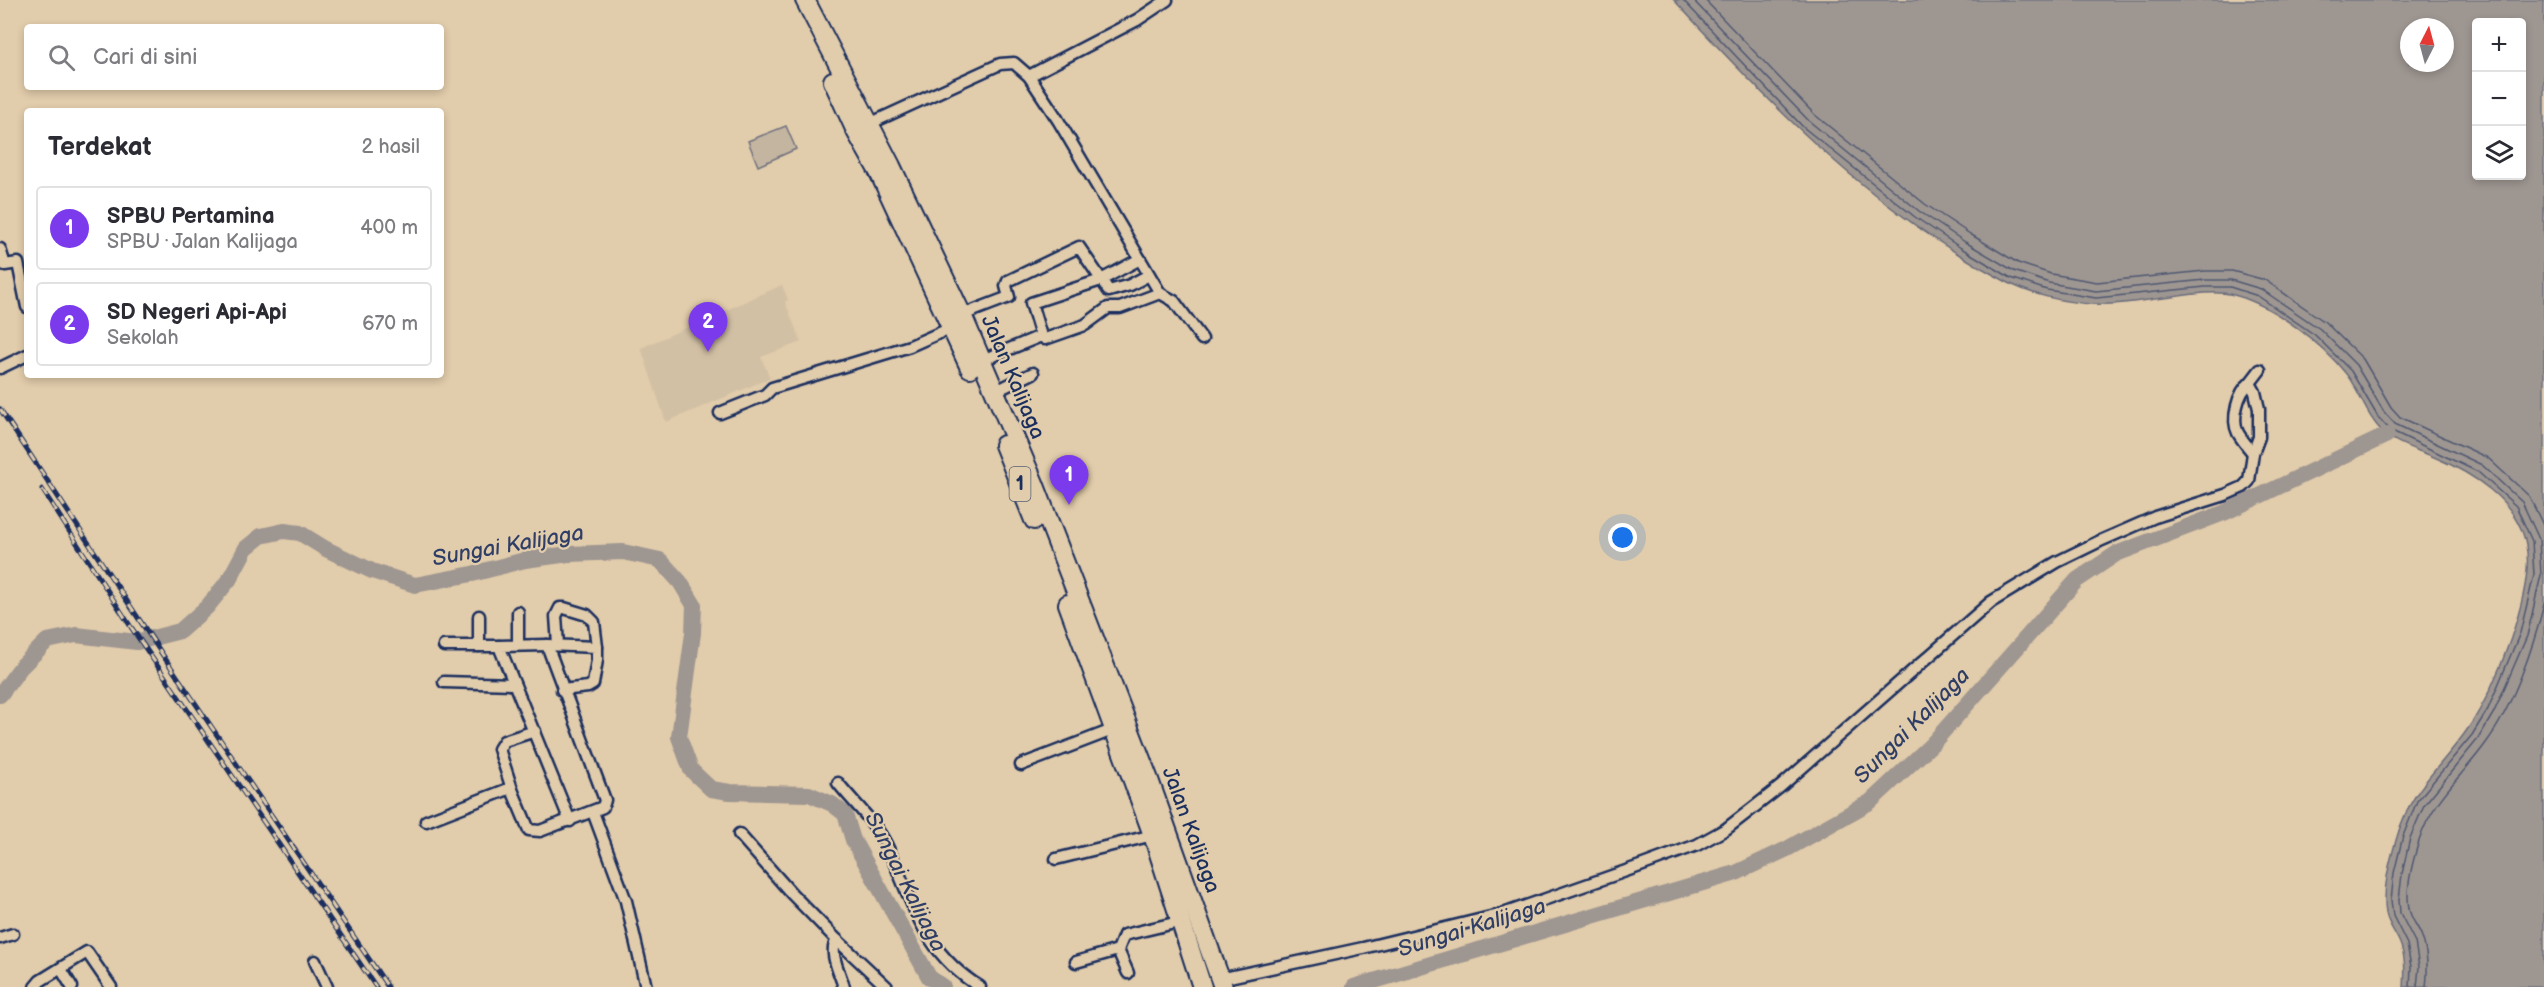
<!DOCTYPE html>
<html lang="id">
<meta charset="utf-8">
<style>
:root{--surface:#fff;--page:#f2f2f3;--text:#2b2b33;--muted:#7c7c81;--line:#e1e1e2;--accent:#7c3aed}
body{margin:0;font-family:"Balsamiq Sans",sans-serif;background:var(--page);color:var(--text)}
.controls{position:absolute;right:18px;top:18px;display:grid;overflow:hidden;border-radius:6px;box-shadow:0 3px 9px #0003}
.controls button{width:54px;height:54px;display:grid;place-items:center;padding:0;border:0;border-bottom:2px solid var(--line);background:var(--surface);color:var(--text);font:30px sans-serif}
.compass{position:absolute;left:2400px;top:18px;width:54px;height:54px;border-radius:50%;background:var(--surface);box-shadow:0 3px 9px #0003;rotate:6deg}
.you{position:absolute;left:1623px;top:538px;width:21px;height:21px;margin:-15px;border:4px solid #fff;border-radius:50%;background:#1a73e8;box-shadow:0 0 0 9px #1a73e833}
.badge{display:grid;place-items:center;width:39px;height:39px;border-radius:50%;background:var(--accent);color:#fff;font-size:20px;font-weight:700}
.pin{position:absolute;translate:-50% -50px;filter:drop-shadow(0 2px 3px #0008)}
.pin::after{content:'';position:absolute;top:32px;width:21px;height:18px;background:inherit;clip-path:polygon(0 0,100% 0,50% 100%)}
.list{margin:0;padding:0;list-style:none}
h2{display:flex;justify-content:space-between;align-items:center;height:78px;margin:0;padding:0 24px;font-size:26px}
h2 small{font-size:20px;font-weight:400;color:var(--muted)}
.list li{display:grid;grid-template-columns:39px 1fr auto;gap:18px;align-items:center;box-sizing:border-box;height:84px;margin:0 12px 12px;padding:0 12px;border:2px solid var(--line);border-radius:6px}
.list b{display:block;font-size:22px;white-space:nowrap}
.list p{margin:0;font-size:20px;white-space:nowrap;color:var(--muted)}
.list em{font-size:20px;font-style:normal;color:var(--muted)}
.icon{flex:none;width:33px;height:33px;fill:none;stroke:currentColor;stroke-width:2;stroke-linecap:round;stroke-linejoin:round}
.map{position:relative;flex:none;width:2544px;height:987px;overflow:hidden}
.search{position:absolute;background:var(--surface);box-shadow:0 3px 9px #0003;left:24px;top:24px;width:420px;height:66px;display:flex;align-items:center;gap:15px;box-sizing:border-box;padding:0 21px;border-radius:6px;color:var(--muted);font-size:22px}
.panel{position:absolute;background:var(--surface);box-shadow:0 3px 9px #0003;left:24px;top:108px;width:420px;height:270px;border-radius:6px}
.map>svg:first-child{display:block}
.built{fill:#d2c0a5}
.green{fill:#c4b5a0;stroke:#70727f;stroke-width:1.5}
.water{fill:#9e9691;stroke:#6a6d7d;stroke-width:1.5;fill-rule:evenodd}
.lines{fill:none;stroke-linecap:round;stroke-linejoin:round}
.shore{stroke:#4f5872;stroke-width:1.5}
.river{stroke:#9e9691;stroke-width:16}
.minor-casing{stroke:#1b2f5e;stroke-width:15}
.trunk-casing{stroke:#1b2f5e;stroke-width:22}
.minor{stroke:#e1ccab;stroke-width:10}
.trunk{stroke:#e1ccab;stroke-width:18}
.rail-casing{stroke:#1b2f5e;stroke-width:5}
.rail{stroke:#e1ccab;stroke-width:3;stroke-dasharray:9;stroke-linecap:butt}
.labels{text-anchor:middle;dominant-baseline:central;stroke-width:4.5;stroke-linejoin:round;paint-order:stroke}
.shield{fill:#e1ccab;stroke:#565e75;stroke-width:1.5}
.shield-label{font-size:20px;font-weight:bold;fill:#1b2f5e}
.street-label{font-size:21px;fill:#1b2f5e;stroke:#e1ccab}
.water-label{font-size:22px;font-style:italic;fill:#2f3e66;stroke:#e1ccab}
</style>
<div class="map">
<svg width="2544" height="987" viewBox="0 0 2544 987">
<rect width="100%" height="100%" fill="#e1ccab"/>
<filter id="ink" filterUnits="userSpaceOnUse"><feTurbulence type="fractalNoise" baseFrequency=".0167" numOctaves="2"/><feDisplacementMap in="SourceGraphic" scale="12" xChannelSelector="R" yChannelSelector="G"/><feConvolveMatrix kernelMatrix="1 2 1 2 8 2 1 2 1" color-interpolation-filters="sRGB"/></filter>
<g filter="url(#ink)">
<polygon class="built" points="782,285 788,300 785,302 801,342 761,357 770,378 666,422 641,348"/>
<polygon class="green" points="786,126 796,149 758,166 748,141"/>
<path class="water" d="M 1674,0 L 2544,0 L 2544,987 L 2404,987 C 2405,971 2406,956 2399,941 C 2395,932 2388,924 2386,913 C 2382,889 2390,860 2397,837 C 2411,787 2442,767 2469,727 C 2495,690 2535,590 2526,545 C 2518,501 2472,473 2434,457 C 2418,450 2398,445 2385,434 C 2367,418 2361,394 2347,375 C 2323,344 2273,305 2234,295 C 2215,290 2192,294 2173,297 C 2148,299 2120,306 2095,304 C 2066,303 2031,295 2005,281 C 1876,213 1771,106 1674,0 ZM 2476,22 L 2522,22 L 2522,176 L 2476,176 ZM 2409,27 L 2445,27 L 2445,63 L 2409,63 Z"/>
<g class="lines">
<g class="shore">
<polyline points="1683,0 1803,127 1915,217 1961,248 2011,278 2047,290 2096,298 2205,287 2230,287 2258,296 2315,335 2351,371 2378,417 2390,430 2478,472 2516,506 2532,541 2534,575 2520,633 2488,709 2472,735 2417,801 2403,836 2394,873 2391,900 2393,916 2407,944 2411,967 2410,987"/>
<polyline points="1693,0 1809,121 1919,211 1965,242 2014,271 2049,283 2096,291 2205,280 2231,280 2261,289 2320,329 2356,365 2384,412 2395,424 2482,465 2522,502 2539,539 2541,575 2527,636 2494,712 2478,739 2424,805 2410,838 2402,874 2399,900 2400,913 2415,942 2419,967 2417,987"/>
<polyline points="1705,0 1815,115 1925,204 1970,234 2018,263 2051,274 2097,282 2205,271 2232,271 2265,280 2325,322 2363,359 2391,407 2400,417 2488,458 2529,496 2544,527"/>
<path d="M 2426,987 C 2428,970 2428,953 2422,937 C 2419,927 2410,919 2409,908 C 2405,888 2413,860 2419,841 C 2433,798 2461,778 2486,743 C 2513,706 2533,649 2544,604"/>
</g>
<g class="river">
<polyline points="0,695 21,667 47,641 76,635 137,642 180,631 207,607 229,580 246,548 261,536 284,531 300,533 326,549 372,571 415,585 472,574 525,560 569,554 623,552 660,560 680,582 694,605 693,633 679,737 691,770 711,789 730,792 809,794 832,804 845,814 853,840 929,977 943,987"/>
<polyline points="1354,987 1736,873 1787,849 1870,802 1932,744 2077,580 2116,554 2226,512 2387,435"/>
</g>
<g class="minor-casing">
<g id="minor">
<polyline points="1029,76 1137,20 1167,0"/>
<polyline points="869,124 1000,64 1014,63 1029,76 1058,120 1160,293 1174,301 1202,339"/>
<polyline points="0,249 5,265 18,263 27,307"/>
<polyline points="962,315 1009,297 1006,286 1008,281 1079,247 1109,291 1130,285 1149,275"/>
<polyline points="1041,336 1031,303 1101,280 1140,259"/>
<polyline points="980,361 1041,336 1045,339 1085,325 1108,308 1120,308 1160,293"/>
<polyline points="0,368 27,355"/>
<path d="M 2250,383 C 2238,392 2231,419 2238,433 C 2242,440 2248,447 2253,453"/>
<polyline points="994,392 1033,373"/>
<polyline points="720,413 765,395 772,388 910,346 953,327"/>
<polyline points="518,645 518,612"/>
<polyline points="547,645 499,646 570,821"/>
<polyline points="558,645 556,616 560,608 564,608 587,615 594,622 597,647"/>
<polyline points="444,646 499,646"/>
<polyline points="479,646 479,616"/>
<polyline points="444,682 514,684"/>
<polyline points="535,731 504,741 499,749 513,792 529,830 540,831 603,807 605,800 547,645 597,647 597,660 593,684 588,687 562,690"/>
<polyline points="1021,765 1115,729"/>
<path d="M 838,783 C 853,802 875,822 886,844 C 913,900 921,951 980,987"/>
<polyline points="593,812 626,901 646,987"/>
<polyline points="426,821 511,788"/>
<polyline points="739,834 792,894 837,940"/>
<polyline points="1056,859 1153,835"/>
<polyline points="0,938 13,934"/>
<polyline points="315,961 327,987"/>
<polyline points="1076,962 1118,950"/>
<polyline points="61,969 72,987"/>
<polyline points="1128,973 1118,950 1124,935 1183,921"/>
<polyline points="1220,979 1363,948 1503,914 1643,865 1697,845 1726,829 1780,787 1991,602 2057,562 2100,541 2155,517 2225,495 2243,487 2249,481 2253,453 2259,437 2259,409 2255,392 2250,383 2260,370"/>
<polyline points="35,987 40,981 87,952 111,987"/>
<path d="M 844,987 C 840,973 828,952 837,940 L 887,987"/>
</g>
</g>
<g class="trunk-casing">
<g id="trunk">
<polyline points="805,0 891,166 962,315 1034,483 1149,780 1223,987"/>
<polyline points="833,81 856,131 879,172 970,368"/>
<polyline points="1004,445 1034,520"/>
<polyline points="1068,604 1153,835 1202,987"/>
</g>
</g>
<use href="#minor" class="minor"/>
<use href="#trunk" class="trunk"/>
<g class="rail-casing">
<g id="rail">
<polyline points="0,409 162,654 388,987"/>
<polyline points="42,489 131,627 376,987"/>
</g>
</g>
<use href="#rail" class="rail"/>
</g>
</g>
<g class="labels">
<rect class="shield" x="1009.5" y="467" width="21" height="34" rx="4.5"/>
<g class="shield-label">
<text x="1020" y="484">1</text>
</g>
<g class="street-label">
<text transform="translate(1013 377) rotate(67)">Jalan Kalijaga</text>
<text transform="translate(1191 830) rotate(70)">Jalan Kalijaga</text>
</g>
<g class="water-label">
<text transform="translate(508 546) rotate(-10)">Sungai Kalijaga</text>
<text transform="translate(1912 726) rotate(-45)">Sungai Kalijaga</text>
<text transform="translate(905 882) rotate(63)">Sungai Kalijaga</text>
<text transform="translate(1472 928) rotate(-17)">Sungai Kalijaga</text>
</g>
</g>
</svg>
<div class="controls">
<button>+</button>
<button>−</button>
<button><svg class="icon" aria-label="layers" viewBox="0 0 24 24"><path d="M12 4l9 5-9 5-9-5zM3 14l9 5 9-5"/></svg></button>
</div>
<svg class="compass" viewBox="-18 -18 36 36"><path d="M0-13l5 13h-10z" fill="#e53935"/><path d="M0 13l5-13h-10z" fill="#7c7c81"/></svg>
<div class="you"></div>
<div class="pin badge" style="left:1069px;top:505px">1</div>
<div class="pin badge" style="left:708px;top:352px">2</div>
<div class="search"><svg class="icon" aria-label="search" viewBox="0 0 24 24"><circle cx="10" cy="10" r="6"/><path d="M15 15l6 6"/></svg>Cari di sini</div>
<section class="panel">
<h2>Terdekat<small>2 hasil</small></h2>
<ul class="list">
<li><span class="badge">1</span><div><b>SPBU Pertamina</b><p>SPBU · Jalan Kalijaga</p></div><em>400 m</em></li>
<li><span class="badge">2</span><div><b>SD Negeri Api-Api</b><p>Sekolah</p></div><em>670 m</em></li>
</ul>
</section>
</div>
